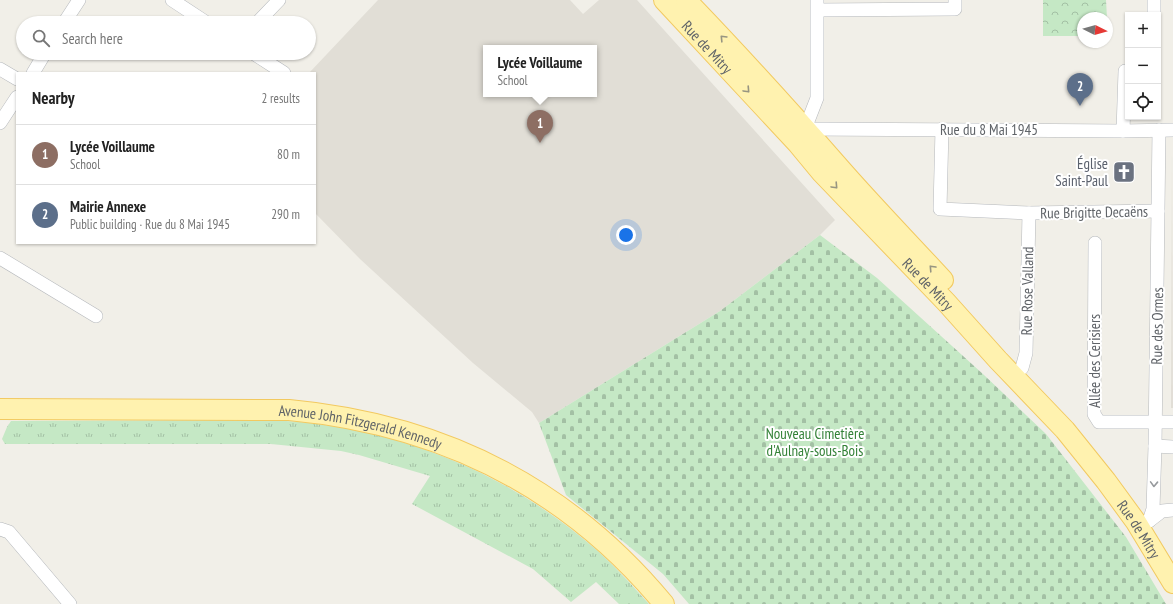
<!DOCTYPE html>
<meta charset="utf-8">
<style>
:root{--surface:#fff;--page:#f6f6f6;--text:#222;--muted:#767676;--line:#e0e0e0;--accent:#ea4335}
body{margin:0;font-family:"PT Sans Narrow",sans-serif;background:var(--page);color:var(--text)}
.controls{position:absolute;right:12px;top:12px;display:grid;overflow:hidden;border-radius:0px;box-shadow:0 1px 3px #0004}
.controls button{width:36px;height:36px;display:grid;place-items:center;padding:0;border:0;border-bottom:1px solid var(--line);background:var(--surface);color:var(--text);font:20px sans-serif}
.compass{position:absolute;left:1077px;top:12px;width:36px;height:36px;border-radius:50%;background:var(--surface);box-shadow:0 1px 3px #0004;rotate:95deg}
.you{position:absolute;left:626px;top:235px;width:14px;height:14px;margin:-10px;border:3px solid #fff;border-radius:50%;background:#1a73e8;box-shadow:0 0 0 6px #1a73e833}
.badge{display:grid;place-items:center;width:26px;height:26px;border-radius:50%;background:var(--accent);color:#fff;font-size:13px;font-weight:700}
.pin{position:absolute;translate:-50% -33px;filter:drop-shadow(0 1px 2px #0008)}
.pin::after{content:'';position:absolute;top:21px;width:14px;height:12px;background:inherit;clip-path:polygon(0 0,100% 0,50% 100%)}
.popup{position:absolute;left:483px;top:45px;width:114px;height:52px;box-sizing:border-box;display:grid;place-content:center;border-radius:0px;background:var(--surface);filter:drop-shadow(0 1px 3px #0005);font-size:13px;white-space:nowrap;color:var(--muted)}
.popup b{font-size:15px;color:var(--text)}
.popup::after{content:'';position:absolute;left:50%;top:100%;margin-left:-8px;border:8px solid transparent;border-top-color:var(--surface)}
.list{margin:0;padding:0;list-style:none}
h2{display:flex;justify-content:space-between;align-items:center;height:52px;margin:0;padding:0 16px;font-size:17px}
h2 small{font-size:13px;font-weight:400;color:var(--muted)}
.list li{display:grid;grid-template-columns:26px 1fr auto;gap:12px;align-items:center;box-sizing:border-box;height:60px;padding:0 16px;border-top:1px solid var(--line)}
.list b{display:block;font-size:15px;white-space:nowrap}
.list p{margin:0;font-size:13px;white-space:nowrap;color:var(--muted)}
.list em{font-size:13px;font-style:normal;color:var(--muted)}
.icon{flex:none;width:22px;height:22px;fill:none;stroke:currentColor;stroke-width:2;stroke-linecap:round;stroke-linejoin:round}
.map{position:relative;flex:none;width:1173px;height:604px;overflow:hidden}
.search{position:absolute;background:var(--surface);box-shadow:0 1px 3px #0004;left:16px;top:16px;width:300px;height:44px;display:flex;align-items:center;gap:10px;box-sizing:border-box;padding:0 14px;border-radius:22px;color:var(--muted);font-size:15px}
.panel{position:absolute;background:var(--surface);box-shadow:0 1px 3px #0004;left:16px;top:72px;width:300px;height:172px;border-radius:0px}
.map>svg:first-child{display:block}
.education{fill:#e1ded6;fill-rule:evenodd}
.grass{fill:url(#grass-tufts)}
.forest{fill:url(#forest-crowns)}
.cemetery{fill:url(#cemetery-stones)}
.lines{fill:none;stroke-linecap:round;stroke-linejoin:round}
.minor-casing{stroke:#b5b8bc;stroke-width:14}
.primary-casing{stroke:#f2c960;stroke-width:22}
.minor{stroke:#fff;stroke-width:13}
.primary{stroke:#fff2af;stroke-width:20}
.oneway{stroke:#979581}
.oneway2{stroke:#979a9d}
.labels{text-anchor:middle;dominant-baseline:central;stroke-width:4;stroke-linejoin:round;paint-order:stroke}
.street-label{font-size:15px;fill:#5f6368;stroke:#fff}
.worship-label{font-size:15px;fill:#5b616d;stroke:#fff;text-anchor:end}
.park-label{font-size:15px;fill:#348238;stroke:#fff}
</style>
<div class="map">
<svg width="1173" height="604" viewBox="0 0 1173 604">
<defs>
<pattern id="grass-tufts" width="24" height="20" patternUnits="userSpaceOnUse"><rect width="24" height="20" fill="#c5e8c5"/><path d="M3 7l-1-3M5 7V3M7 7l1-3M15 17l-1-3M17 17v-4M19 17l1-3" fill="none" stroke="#a3c0a4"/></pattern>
<pattern id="forest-crowns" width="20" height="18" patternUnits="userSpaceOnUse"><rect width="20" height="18" fill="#c5e8c5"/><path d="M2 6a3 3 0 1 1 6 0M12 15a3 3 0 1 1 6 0" fill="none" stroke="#a3c0a4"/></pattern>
<pattern id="cemetery-stones" width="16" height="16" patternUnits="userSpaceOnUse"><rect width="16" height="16" fill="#c5e8c5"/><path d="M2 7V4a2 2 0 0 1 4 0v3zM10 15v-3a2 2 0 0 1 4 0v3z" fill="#a3c0a4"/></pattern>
</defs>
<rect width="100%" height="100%" fill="#f1efe8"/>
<g class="education">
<path d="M 378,0 L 570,0 L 583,14 L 599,0 L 637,0 L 835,220 L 820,235 L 720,311 L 539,423 L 532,412 L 473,363 L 360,259 L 315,213 L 315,73 L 309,73 ZM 486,48 L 594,48 L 594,94 L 486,94 Z"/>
<polygon points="1172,149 1173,408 1171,408"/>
</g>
<path class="grass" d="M 266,420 C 385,423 501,468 592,546 C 612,563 631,584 649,604 L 619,604 L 596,582 L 571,602 L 533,569 L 412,504 L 430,476 L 359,455 L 341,451 L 271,444 L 5,444 L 2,439 L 7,427 L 11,421 Z"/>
<polygon class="forest" points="1043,0 1106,0 1107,18 1083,18 1082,36 1043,36"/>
<polygon class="cemetery" points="820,235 877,278 984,375 1046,434 1126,537 1166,604 689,604 663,574 566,495 539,423 720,311"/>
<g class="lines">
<g class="minor-casing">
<g id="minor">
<polyline points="172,0 207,23"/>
<polyline points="818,10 955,9 955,0"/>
<polyline points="1154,15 1154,0"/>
<polyline points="64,23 79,0"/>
<polyline points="257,23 279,0"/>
<polyline points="253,53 284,73"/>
<polyline points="0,69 17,79"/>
<polyline points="33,73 45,53"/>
<polyline points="0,123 17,97"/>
<polyline points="806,129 1123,131 1173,130"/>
<polyline points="942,129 940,209 1029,213 1158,211"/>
<polyline points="1123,131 1125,71 1128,71"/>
<polyline points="803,134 817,98 817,0"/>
<polyline points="1095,243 1094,414 1099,422 1173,422"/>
<polyline points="0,258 96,316"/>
<polyline points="1022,368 1026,353 1029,213"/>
<polyline points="1155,446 1173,447"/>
<polyline points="1149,521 1153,509 1155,446 1159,130"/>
<polyline points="1149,521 1162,511 1173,510"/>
<polyline points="0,529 9,532 70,604"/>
</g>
</g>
<g class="primary-casing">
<g id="primary">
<path id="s1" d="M 664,0 L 798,144 L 822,173 L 946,302 L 998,360 L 1065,430 L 1106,481 L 1136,522 L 1173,583"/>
<path d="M 686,0 C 738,54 788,109 838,166 C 872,205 908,242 943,280"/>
<path id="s2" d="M 0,409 L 289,410 C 440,424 567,487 664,604"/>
</g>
</g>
<use href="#minor" class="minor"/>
<use href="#primary" class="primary"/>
</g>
<defs><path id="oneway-chevron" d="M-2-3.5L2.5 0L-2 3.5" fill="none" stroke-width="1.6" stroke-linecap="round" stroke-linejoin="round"/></defs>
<g class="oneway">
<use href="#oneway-chevron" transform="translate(723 38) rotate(-134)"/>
<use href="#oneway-chevron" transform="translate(747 90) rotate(47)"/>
<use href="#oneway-chevron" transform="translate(835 186) rotate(47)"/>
<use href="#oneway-chevron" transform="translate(932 268) rotate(-133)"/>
</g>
<use class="oneway2" href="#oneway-chevron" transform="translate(1154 484) rotate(92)"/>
<defs>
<g id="church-square" transform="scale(1.15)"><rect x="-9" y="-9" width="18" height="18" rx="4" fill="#6b7280" stroke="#fff"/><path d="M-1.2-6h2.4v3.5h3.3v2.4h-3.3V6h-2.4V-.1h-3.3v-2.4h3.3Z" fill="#fff"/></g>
</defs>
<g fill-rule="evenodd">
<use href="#church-square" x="1124" y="172"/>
</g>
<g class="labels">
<g class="street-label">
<text stroke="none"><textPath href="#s1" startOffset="64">Rue de Mitry</textPath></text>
<text x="989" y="129">Rue du 8 Mai 1945</text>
<text transform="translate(1094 212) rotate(-1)">Rue Brigitte Decaëns</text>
<text stroke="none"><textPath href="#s1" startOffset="388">Rue de Mitry</textPath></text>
<text transform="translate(1027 291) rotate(-89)">Rue Rose Valland</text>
<text transform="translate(1157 326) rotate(-89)">Rue des Ormes</text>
<text transform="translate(1094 361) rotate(-90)">Allée des Cerisiers</text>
<text stroke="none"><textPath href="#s2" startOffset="362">Avenue John Fitzgerald Kennedy</textPath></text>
<text stroke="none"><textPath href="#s1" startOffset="712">Rue de Mitry</textPath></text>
</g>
<g class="worship-label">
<text x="1108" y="163">Église<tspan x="1108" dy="17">Saint-Paul</tspan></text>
</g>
<g class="park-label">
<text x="815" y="433">Nouveau Cimetière<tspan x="815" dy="17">d'Aulnay-sous-Bois</tspan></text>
</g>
</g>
</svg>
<div class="controls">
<button>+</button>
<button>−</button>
<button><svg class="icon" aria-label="locate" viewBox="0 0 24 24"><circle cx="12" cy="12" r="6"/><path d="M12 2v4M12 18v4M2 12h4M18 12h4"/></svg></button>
</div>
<svg class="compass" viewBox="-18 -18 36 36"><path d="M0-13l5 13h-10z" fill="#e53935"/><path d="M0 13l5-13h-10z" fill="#767676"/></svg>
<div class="you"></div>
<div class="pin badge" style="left:540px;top:143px;background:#8d6e63">1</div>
<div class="popup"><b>Lycée Voillaume</b>School</div>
<div class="pin badge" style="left:1080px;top:106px;background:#5c6f8a">2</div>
<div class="search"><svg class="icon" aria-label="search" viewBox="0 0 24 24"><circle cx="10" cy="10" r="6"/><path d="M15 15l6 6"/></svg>Search here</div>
<section class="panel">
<h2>Nearby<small>2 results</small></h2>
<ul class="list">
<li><span class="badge" style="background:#8d6e63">1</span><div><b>Lycée Voillaume</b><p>School</p></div><em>80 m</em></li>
<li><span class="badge" style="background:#5c6f8a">2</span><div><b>Mairie Annexe</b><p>Public building · Rue du 8 Mai 1945</p></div><em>290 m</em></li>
</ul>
</section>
</div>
